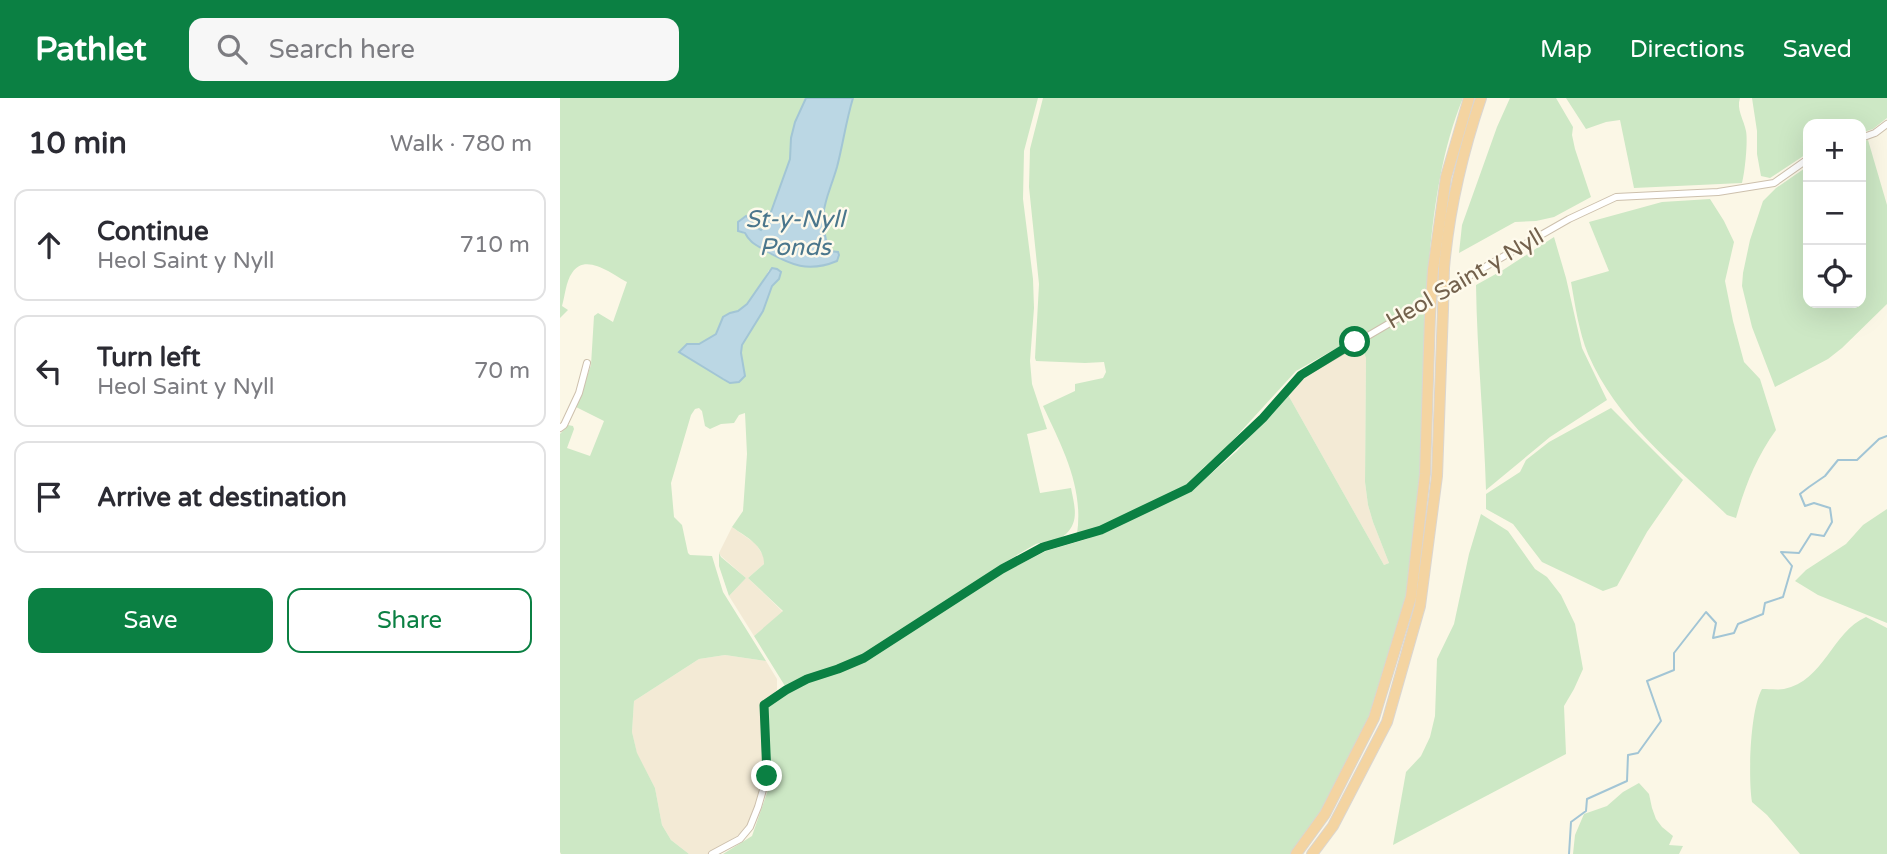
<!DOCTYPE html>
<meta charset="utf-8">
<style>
:root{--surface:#fff;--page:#f7f7f7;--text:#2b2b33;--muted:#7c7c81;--line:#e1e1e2;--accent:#0b8043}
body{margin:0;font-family:"Varela Round",sans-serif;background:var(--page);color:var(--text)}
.controls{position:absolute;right:21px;top:21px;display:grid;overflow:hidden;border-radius:14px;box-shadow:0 7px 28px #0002}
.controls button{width:63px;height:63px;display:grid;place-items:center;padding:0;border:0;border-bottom:2px solid var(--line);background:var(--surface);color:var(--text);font:35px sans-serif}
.stop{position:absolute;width:21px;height:21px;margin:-16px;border:5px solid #0b8043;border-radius:50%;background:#fff}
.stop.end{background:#0b8043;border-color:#fff;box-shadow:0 2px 7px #0008}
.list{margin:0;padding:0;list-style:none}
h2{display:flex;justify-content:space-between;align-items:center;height:91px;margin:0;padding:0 28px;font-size:30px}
h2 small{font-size:23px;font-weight:400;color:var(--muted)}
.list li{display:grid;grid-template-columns:46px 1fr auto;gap:21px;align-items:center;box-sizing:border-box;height:112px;margin:0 14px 14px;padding:0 14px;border:2px solid var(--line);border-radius:14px}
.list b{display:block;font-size:26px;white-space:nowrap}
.list p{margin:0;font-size:23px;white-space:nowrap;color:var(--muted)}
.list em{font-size:23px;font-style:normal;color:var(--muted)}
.actions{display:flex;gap:14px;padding:21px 28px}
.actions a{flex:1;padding:16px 0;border:2px solid var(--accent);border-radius:14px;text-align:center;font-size:24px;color:var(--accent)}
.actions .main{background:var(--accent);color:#fff}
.icon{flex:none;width:38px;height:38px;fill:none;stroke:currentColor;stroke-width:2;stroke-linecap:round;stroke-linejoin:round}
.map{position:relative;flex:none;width:1327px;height:756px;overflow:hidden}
header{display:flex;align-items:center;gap:42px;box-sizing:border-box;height:98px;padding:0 35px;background:var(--accent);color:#fff}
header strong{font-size:33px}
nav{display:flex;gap:38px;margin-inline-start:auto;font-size:24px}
.search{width:490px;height:63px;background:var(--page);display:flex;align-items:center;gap:18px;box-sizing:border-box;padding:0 24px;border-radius:14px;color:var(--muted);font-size:26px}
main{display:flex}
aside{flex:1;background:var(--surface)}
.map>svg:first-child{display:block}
.residential{fill:#f3ead5}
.green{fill:#cde8c5;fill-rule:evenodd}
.water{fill:#bbd7e4;stroke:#a2c5d5;stroke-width:2}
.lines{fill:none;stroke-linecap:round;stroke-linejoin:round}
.stream{stroke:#a2c5d5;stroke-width:2}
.minor-casing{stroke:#cdc0ad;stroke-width:8}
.trunk-casing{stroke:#dbd6d0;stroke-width:12}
.minor{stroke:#fff;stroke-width:6}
.trunk{stroke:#f4d4a1;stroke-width:10}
.trunk-bridge-casing{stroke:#dbd6d0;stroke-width:12;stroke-linecap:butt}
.trunk-bridge{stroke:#f4d4a1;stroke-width:10}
.route{stroke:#0b8043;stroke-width:9}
.labels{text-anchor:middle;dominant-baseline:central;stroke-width:5;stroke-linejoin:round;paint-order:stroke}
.street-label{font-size:23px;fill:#73614c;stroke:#fefaec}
.water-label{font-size:24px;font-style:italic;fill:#4a768c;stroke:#fefaec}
</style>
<header>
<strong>Pathlet</strong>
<div class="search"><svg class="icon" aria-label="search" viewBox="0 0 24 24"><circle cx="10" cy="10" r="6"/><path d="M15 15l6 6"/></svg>Search here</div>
<nav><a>Map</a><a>Directions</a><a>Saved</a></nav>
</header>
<main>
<aside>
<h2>10 min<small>Walk · 780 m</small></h2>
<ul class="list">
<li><svg class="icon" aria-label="ahead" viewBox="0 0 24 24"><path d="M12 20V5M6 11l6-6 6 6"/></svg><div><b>Continue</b><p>Heol Saint y Nyll</p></div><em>710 m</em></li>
<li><svg class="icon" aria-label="left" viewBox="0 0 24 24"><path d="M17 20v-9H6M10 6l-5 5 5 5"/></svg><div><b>Turn left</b><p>Heol Saint y Nyll</p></div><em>70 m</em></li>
<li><svg class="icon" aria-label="arrive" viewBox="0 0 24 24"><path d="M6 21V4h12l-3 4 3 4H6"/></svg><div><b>Arrive at destination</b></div></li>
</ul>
<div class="actions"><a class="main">Save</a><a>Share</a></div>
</aside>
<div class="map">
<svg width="1327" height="756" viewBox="0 0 1327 756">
<rect width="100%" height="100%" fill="#fbf7e6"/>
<g class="residential">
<polygon points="800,245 806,260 805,384 808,407 813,424 829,465 824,467 727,295 745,278"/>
<polygon points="172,429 196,446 204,459 204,466 188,480 223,514 194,538 169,498 186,480 161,458 159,455"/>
<polygon points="165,557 206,563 217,581 217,592 204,605 204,685 187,730 183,734 148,756 129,756 111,742 102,727 95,690 77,656 72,634 74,603 139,561"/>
</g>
<g class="green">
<path d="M 0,0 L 246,0 L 235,24 L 231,40 L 230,61 L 207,125 L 201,132 L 178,124 L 178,133 C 188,136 191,144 199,149 C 222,165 249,174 276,163 L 278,154 L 270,153 L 268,149 L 262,120 L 264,107 L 276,70 L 293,0 L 478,0 L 464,53 L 463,101 L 473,181 L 474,210 L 470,263 L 472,286 L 487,331 L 467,336 L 480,395 L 511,390 C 514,406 520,423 506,436 C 499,443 486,443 476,446 C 470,449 464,453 457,457 C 391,496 333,549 260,576 C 249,581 237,587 225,588 L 194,538 L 223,513 L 188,480 L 204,466 C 204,447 186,439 172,429 L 183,413 L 187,356 L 185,315 L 179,317 L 174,325 L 161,326 L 150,331 L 145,328 L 142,313 L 139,310 L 135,311 L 131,317 L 111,385 L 114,419 L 122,427 L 128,455 L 130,457 L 152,458 L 163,494 L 206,563 L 165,557 L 139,561 L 74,603 L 72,634 L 77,655 L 95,690 L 102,727 L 111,742 L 129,756 L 1,756 L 0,754 L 0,336 L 8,327 L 13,328 L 14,331 L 7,350 L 30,358 L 44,323 L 16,309 L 31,267 L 34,218 L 38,215 L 53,224 L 67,184 C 52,176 25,154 12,175 C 6,183 5,198 2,208 L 8,212 L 0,220 ZM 209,172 L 219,181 L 212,188 L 207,202 L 182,247 L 181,255 L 183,264 L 163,281 L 119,254 L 127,246 L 139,246 L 156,236 C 163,211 174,220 187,206 C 196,197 203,183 209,172 Z"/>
<path d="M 483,0 L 903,0 C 877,63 871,135 866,202 L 796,242 L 775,251 L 736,273 L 663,353 L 644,369 L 628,387 L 540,429 L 517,436 C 524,389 502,349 483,308 L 515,293 L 515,286 L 543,280 L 546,274 L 544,264 L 525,265 L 476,263 L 475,260 L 479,186 L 469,89 L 470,51 Z"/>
<polygon points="950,0 996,0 1013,29 1012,37 1015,51 1031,99 994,119 976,123 955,124 899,155 902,127 937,29"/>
<path d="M 1006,0 L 1180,0 C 1176,11 1184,22 1186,33 C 1188,43 1185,74 1182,85 L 1074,90 L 1060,22 L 1046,24 L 1026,31 Z"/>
<polygon points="1192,0 1327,0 1327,20 1313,31 1301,35 1301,26 1248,26 1248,55 1210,80 1201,78 1197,56 1197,33"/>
<polygon points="1308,42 1327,107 1327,206 1282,250 1268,261 1215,289 1192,229 1182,188 1183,175 1190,142 1203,103 1216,90 1248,68 1248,205 1301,205 1301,44"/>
<path d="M 1150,101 L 1164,123 L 1174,144 L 1165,183 L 1173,223 L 1184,264 L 1200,281 L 1216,332 C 1196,360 1185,388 1176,420 L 1167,417 C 1115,367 1058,325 1028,256 C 1019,234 1015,207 1011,184 L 1049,173 L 1029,124 L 1102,104 Z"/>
<path d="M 994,139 L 1006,180 L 1022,250 L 1047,302 L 990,339 L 926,392 C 924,324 917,256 916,187 L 943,172 Z"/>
<polygon points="866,207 857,459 812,623 763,716 733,756 163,756 192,738 209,689 208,607 247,584 268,578 310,560 443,475 486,453 527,441 630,394 677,353 727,295 824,467 829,465 813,424 808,407 805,384 806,260 800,245"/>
<polygon points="1051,310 1123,382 1087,434 1057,488 1043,493 982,464 953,426 926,411 926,396 960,374 966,362 989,344"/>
<polygon points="1327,411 1327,525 1258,497 1235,483 1246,472 1286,446 1303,427"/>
<polygon points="921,416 948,433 975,471 987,479 1001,497 1015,526 1023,571 1014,591 1004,608 1006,656 833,747 846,674 861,658 870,639 875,618 877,561 894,526 909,456"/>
<polygon points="159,455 161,459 186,480 169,498 159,468"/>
<path d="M 1306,519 L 1327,530 L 1327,756 L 1240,756 L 1207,717 L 1192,704 C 1188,679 1190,612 1202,591 C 1209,591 1218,592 1224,591 C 1264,583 1272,534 1306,519 Z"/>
<polygon points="1079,685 1089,696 1092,710 1096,721 1102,729 1113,738 1109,747 1123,748 1119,756 1013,756 1015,737 1024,716 1047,708 1063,694"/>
</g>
<g class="water">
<path d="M 246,0 L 293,0 C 286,23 283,46 277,69 C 267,103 257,113 268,149 L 270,153 L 278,154 L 279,157 L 277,163 C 248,175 231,167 206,153 C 197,147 190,145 185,135 L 178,133 L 178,124 L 186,118 C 193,123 194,129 201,132 L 207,125 L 230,61 L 231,40 L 235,24 Z"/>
<polygon points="212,170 217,171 221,174 219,181 212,188 203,213 182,247 181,255 185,278 179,284 170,285 163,281 119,254 127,246 139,246 156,236 163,219 170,215 178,213 187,206"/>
</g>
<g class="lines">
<polyline class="stream" points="1009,756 1011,724 1026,713 1027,701 1067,683 1068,657 1078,655 1101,623 1087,583 1114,572 1114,555 1146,514 1156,525 1153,540 1174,535 1178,526 1203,516 1205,505 1223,499 1232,468 1221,454 1239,455 1251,436 1264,438 1272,424 1270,410 1254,405 1245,408 1240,396 1249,389 1265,378 1278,362 1297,362 1319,341 1327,338"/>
<g class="minor-casing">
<g id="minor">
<polyline points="1301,40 1315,35 1327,26"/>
<polyline points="883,193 1009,121 1056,99 1158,94 1214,85 1248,61"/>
<polyline points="0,330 4,327 19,295 27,265"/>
<polyline points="152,756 180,741 190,729 198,709 207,678 204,607 226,592 247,581 278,571 304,560 442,471 483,449 541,432 629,390 703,320 741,277 871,201"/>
</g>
</g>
<g class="trunk-casing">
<g id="trunk">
<path d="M 884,170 C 889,112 902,56 921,0"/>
<polyline points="873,172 886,79 909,0"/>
<polyline points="736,756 765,716 814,620 851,499 865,376 870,218"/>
<polyline points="752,756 773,728 827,624 860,508 877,378 883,211"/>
</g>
</g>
<use href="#minor" class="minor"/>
<use href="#trunk" class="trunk"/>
<g class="trunk-bridge-casing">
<g id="trunk-bridge">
<polyline points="883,211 884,170"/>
<polyline points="870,218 873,172"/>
</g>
</g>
<use href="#trunk-bridge" class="trunk-bridge"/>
</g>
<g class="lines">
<polyline class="route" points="207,678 204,607 226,592 247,581 278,571 304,560 442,471 483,449 541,432 629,390 703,320 741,277 795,244"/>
</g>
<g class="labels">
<g class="street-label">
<text transform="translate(905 181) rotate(-30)">Heol Saint y Nyll</text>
</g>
<g class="water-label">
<text x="235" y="121">St-y-Nyll<tspan x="235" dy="28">Ponds</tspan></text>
</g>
</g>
</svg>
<div class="controls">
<button>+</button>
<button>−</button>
<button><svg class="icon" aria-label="locate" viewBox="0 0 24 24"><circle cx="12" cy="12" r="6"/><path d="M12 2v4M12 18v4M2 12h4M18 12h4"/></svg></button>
</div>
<div class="stop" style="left:795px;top:244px"></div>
<div class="stop end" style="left:207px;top:678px"></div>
</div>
</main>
